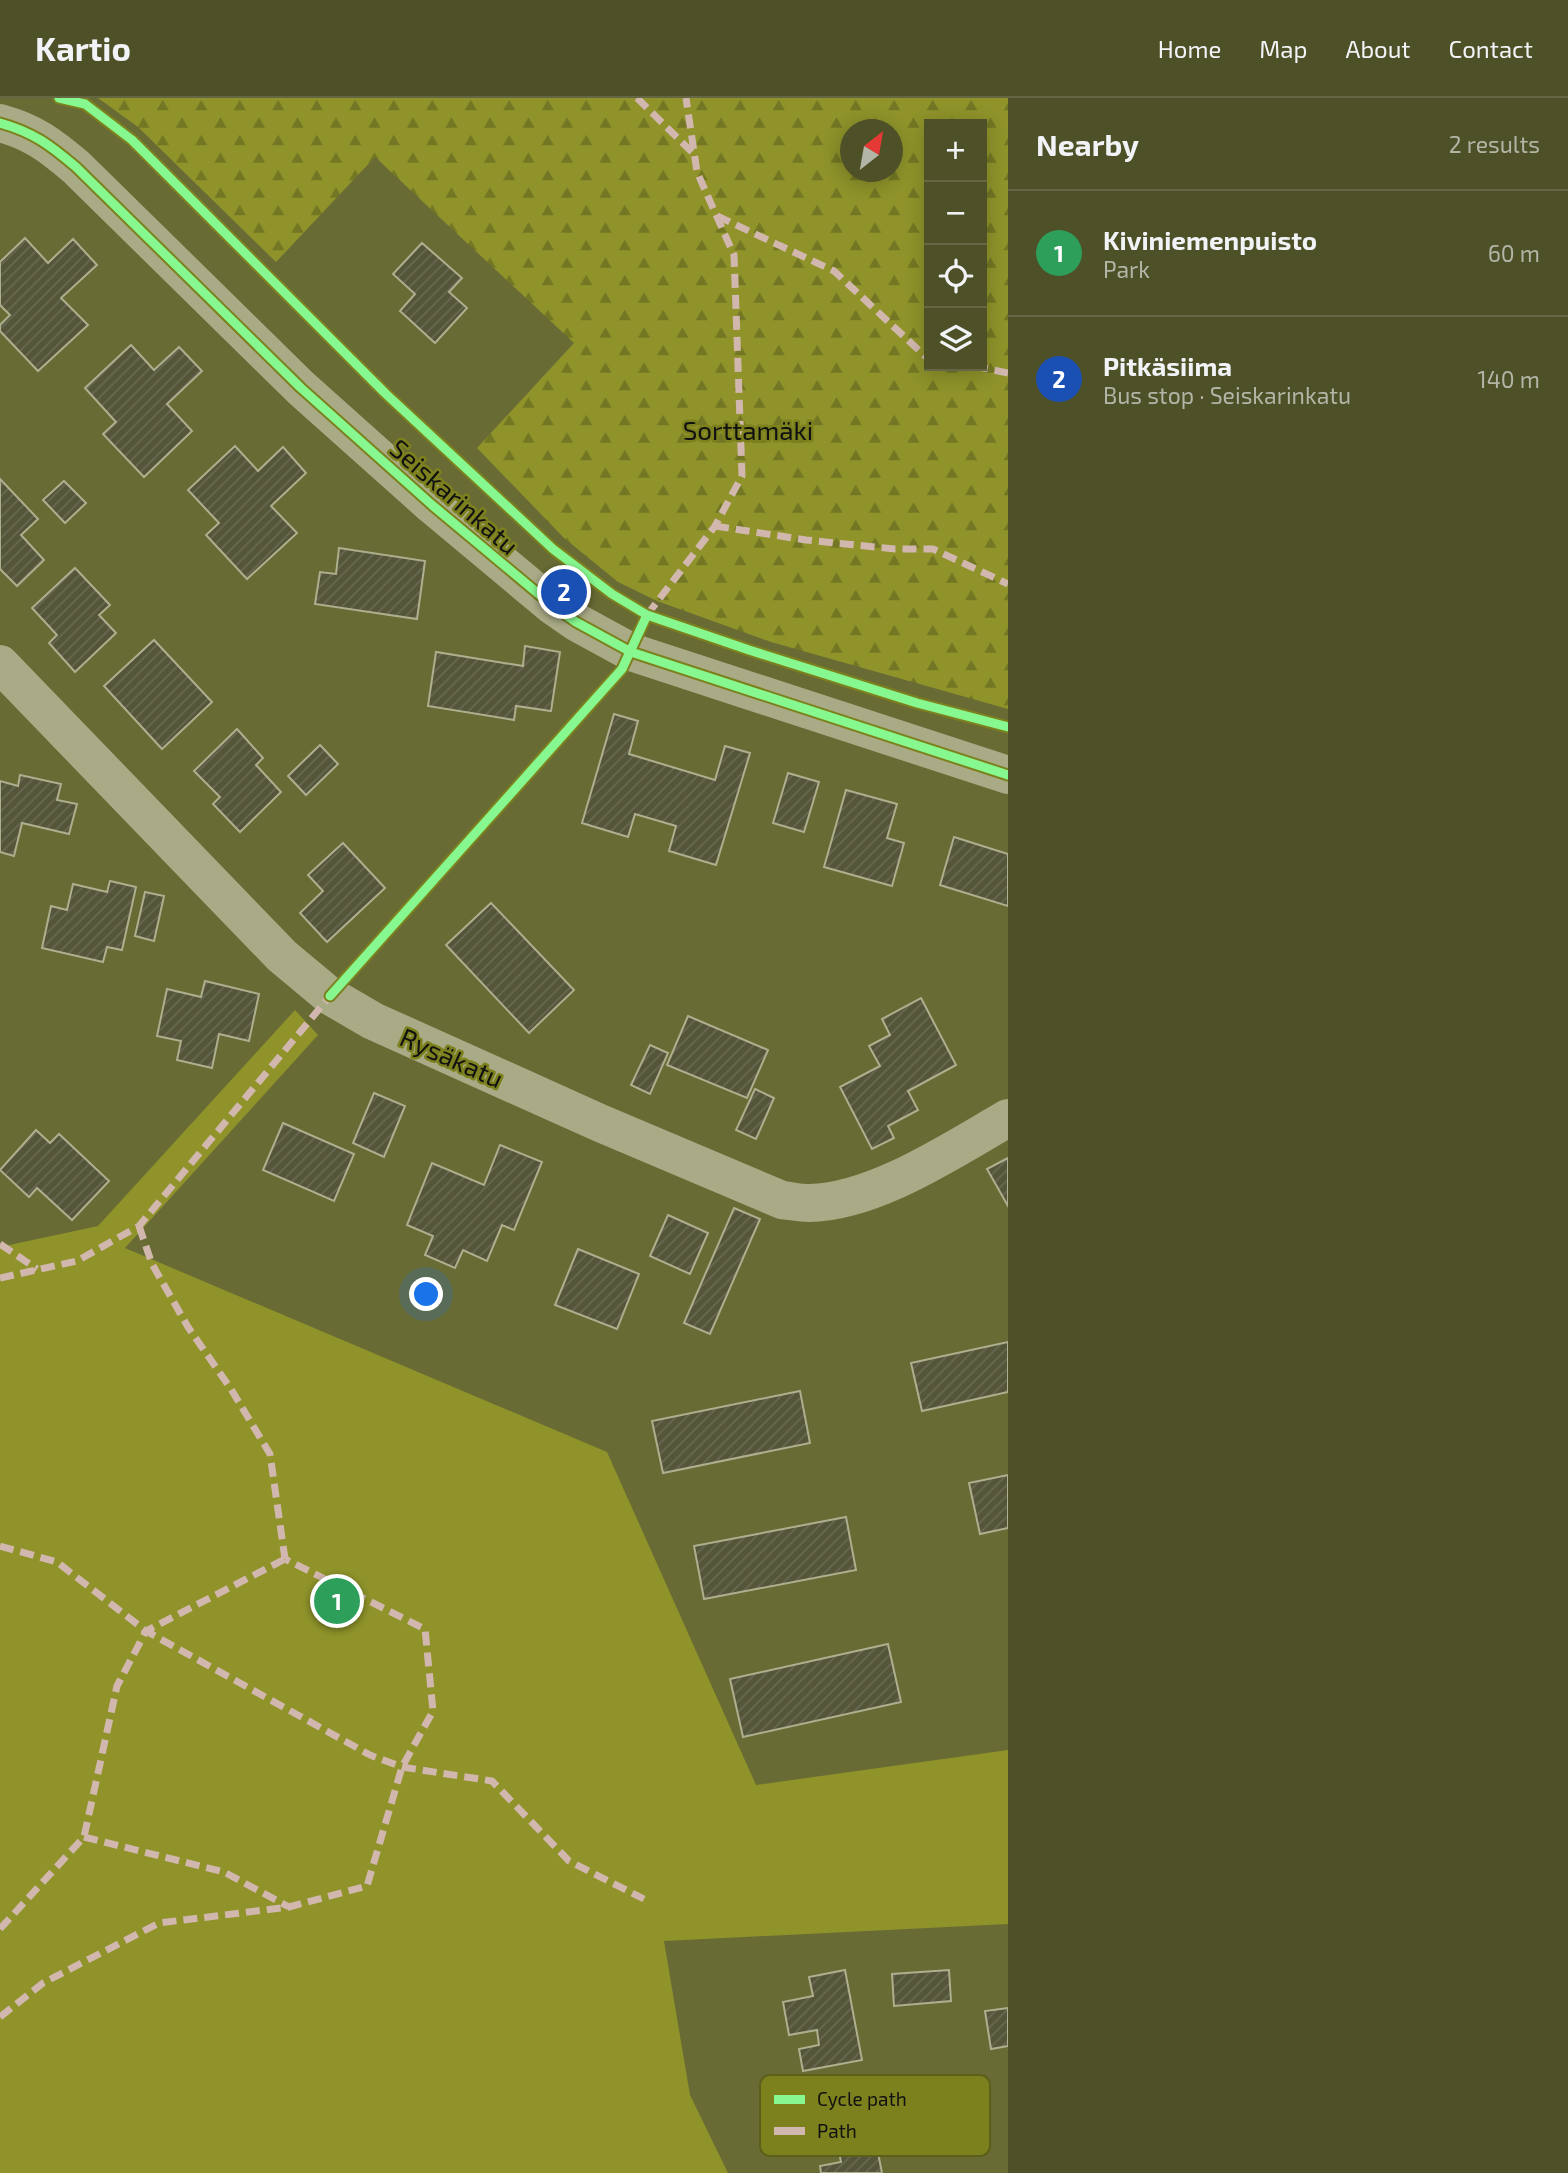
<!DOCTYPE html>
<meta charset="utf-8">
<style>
:root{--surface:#4e5027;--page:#55572f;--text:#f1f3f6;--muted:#b3b5a7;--line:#656744;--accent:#8abfa5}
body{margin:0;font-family:"Exo 2",sans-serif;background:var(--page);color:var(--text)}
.controls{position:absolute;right:21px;top:21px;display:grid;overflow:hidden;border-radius:0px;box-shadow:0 4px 18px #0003}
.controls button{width:63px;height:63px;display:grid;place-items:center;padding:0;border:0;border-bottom:2px solid var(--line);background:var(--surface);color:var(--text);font:35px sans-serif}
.compass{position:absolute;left:840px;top:21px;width:63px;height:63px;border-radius:50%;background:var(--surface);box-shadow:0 4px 18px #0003;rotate:31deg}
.you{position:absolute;left:427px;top:1197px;width:24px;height:24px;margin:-18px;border:5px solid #fff;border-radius:50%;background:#1a73e8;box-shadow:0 0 0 10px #1a73e833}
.badge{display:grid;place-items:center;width:46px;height:46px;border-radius:50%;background:var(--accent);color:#fff;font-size:23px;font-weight:700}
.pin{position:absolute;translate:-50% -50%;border:4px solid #fff;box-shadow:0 2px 7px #0006}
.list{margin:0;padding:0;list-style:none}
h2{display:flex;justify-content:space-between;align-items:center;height:91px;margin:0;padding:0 28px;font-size:30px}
h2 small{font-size:23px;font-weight:400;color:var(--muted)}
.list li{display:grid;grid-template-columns:46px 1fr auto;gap:21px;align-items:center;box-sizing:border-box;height:126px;padding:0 28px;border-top:2px solid var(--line)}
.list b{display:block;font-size:26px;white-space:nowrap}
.list p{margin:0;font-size:23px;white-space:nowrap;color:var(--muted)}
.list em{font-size:23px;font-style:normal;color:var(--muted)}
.icon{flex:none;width:38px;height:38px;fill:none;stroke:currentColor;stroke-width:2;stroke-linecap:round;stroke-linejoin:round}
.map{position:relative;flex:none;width:1008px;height:2075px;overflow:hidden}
header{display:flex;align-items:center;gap:42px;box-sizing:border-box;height:98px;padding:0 35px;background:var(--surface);border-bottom:2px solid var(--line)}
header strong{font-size:33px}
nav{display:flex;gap:38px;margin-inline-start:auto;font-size:24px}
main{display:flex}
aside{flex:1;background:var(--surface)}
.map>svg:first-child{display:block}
.forest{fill:url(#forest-firs);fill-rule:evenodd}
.park{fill:#8f932a}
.building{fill:url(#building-hatch);stroke:#aeaf8e;stroke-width:2}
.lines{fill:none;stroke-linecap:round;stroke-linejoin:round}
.minor{stroke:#a9ab86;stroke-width:38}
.quiet{stroke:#d1b7ad;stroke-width:7;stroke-dasharray:14 7;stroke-linecap:butt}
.cycleway-casing{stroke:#7c811e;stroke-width:13}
.cycleway{stroke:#87f88f;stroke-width:9}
.labels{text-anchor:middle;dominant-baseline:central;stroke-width:5;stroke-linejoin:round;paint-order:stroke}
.park-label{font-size:26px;fill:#111;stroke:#7c811e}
.street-label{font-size:26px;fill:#111;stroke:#7c811e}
.key{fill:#7c811e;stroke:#5c5f1a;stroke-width:2}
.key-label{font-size:19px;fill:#111}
</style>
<header>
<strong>Kartio</strong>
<nav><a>Home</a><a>Map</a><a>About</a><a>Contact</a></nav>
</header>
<main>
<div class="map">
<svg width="1008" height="2075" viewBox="0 0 1008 2075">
<defs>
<pattern id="forest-firs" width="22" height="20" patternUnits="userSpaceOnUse" patternTransform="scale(1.75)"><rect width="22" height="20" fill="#8f932a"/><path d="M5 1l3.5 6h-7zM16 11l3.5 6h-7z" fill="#737723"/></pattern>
<pattern id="building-hatch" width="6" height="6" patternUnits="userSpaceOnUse" patternTransform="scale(1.75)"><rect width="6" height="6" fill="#545539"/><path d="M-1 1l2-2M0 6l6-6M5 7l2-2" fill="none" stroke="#686952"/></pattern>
</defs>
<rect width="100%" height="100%" fill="#686b34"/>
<path class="forest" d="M 98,0 L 1008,0 L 1008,611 L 771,544 L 657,503 L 618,484 L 564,440 L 477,350 L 574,245 L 375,59 L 276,164 L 138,29 ZM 929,26 L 982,26 L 982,268 L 929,268 ZM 850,32 L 892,32 L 892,74 L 850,74 Z"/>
<polygon class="park" points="295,912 318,937 125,1150 607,1354 756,1687 1008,1652 1008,1826 664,1843 690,1997 728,2075 0,2075 0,1149 98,1128"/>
<g class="building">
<polygon points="25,140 48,165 73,141 97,167 61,200 88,227 38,273 0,233 0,227 10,217 0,207 0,164"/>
<polygon points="422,145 462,180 449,194 467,210 435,245 400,213 415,196 393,176"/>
<polygon points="131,247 154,272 179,249 202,273 167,306 192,333 144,379 103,336 116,324 85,290"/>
<polygon points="235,348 258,373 283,349 306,375 271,408 297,435 247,481 206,437 219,425 188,392"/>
<polygon points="0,381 38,421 21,437 44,462 17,488 0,471"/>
<polygon points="64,383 86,405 65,425 43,402"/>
<polygon points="339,450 425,463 417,521 315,506 320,474 336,476"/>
<polygon points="75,470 110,507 99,517 116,535 75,574 49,545 57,537 32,510"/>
<polygon points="154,542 212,604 162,651 104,588"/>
<polygon points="525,548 560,554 551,613 516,608 514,622 428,608 436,554 523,568"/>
<polygon points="614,616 638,623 629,656 715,682 725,648 750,655 716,767 669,753 676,728 635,716 628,739 582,725"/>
<polygon points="237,631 263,660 256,667 281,694 240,734 213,706 220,699 194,673"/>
<polygon points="320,647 338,666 306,697 288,678"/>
<polygon points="788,675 819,684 804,734 773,725"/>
<polygon points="20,677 61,686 57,702 77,706 69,736 22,725 14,758 0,754 0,683 18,688"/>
<polygon points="846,692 897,706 887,740 904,745 892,788 824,769"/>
<polygon points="954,739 1008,756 1008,808 940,787"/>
<polygon points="343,745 385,790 327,844 300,815 323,793 308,777"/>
<polygon points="110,783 136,789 122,852 107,849 103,864 42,850 51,808 67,812 73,786 107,794"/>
<polygon points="145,794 164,798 154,843 135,838"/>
<polygon points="491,805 574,892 529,935 446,847"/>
<polygon points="205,883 259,896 249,943 219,936 212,970 177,962 181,943 157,938 167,891 201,899"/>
<polygon points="921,900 956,967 908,993 918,1012 888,1028 894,1040 872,1051 840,989 880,968 869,948 890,937 882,921"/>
<polygon points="688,918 768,952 747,1000 667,967"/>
<polygon points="650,947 668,955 650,996 631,987"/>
<polygon points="755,991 774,1000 756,1041 736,1032"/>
<polygon points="374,995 405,1008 384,1059 353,1045"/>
<polygon points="283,1025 354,1056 334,1103 263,1072"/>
<polygon points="36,1032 50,1045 59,1036 109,1083 72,1122 37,1090 29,1099 0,1072"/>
<polygon points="500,1047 542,1064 514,1132 502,1127 487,1163 463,1152 455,1170 425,1157 433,1138 407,1127 432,1065 484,1087"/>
<polygon points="1008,1060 1008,1108 987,1071"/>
<polygon points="734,1110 760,1121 710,1236 684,1225"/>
<polygon points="668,1117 708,1135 690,1176 650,1158"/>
<polygon points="578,1151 639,1176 617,1231 555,1207"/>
<polygon points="1008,1244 1008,1294 922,1313 911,1265"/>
<polygon points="800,1293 810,1345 663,1375 652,1323"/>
<polygon points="1008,1377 1008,1430 980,1436 969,1385"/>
<polygon points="846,1419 856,1472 704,1501 694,1448"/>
<polygon points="888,1546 901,1604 743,1639 730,1581"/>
<polygon points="845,1872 862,1962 803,1973 799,1951 819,1947 817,1932 789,1937 783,1904 813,1898 809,1879"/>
<polygon points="949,1872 951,1903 894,1908 892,1876"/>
<polygon points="1008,1910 1008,1948 991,1951 985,1913"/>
<polygon points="865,1989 882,2075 821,2075 820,2068 841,2064 838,2049 809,2054 804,2021 834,2015 830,1996"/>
</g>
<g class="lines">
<g class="minor">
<path d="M 0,25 C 33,34 50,47 76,69 L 301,290 L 432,407 L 553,508 L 576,524 L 631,554 L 1008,677"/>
<path d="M 0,566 L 282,858 L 330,898 L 373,923 L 600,1025 L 782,1102 C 791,1103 800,1105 809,1105 C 875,1104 952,1052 1008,1020"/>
</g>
<g class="quiet">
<polyline points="637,0 695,57"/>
<polyline points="717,118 834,173 925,258 929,259"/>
<polyline points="974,268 1008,275"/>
<polyline points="715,428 806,442 895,451 933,451 1008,486"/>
<polyline points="647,517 715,428 742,378 734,157 697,74 686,0"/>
<polyline points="139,1128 152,1166 188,1229 231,1291 270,1356 285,1461"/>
<polyline points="0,1146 37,1171"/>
<polyline points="0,1180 77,1163 139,1128 330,898"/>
<polyline points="0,1448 57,1464 146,1533 370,1657 402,1669 492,1683 569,1763 644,1801"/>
<polyline points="84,1739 224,1774 289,1809"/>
<polyline points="0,1831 84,1739 117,1588 146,1533 285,1461"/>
<polyline points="0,1919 43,1885 159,1825 289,1809 367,1788 402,1669 433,1613 425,1531 285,1461"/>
</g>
<g class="cycleway-casing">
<g id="cycleway">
<polyline points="59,0 85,6 132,42 386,296 553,451 612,496 647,517 749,552 917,605 1008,629"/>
<path d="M 0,25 C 33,34 50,47 76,69 L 301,290 L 432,407 L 553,508 L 576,524 L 631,554 L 1008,677"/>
<polyline points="330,898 622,571 647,517"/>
</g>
</g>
<use href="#cycleway" class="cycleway"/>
</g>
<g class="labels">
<g class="park-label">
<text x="748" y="331">Sorttamäki</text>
</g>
<g class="street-label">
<text transform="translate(455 398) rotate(41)">Seiskarinkatu</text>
<text transform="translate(452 959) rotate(24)">Rysäkatu</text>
</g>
</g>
<rect x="760" y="1977" width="230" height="81" rx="10" class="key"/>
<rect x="774" y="1997" width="31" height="9" fill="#87f88f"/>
<rect x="774" y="2029" width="31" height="8" fill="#d1b7ad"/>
<g class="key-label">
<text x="817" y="2008">Cycle path</text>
<text x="817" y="2040">Path</text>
</g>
</svg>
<div class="controls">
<button>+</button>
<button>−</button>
<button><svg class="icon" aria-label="locate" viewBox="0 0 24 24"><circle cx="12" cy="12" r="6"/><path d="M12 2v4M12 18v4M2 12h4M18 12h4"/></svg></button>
<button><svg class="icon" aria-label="layers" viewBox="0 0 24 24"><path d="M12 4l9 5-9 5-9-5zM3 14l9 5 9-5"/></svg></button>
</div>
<svg class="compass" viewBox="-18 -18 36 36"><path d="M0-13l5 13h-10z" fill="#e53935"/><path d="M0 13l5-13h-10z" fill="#b3b5a7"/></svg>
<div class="you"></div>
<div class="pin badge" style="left:337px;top:1503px;background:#2e9e5b">1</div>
<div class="pin badge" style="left:564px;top:494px;background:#1a4fb4">2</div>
</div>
<aside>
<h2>Nearby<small>2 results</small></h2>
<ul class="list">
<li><span class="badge" style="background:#2e9e5b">1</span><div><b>Kiviniemenpuisto</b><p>Park</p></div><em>60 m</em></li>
<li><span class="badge" style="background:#1a4fb4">2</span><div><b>Pitkäsiima</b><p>Bus stop · Seiskarinkatu</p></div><em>140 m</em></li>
</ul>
</aside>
</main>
